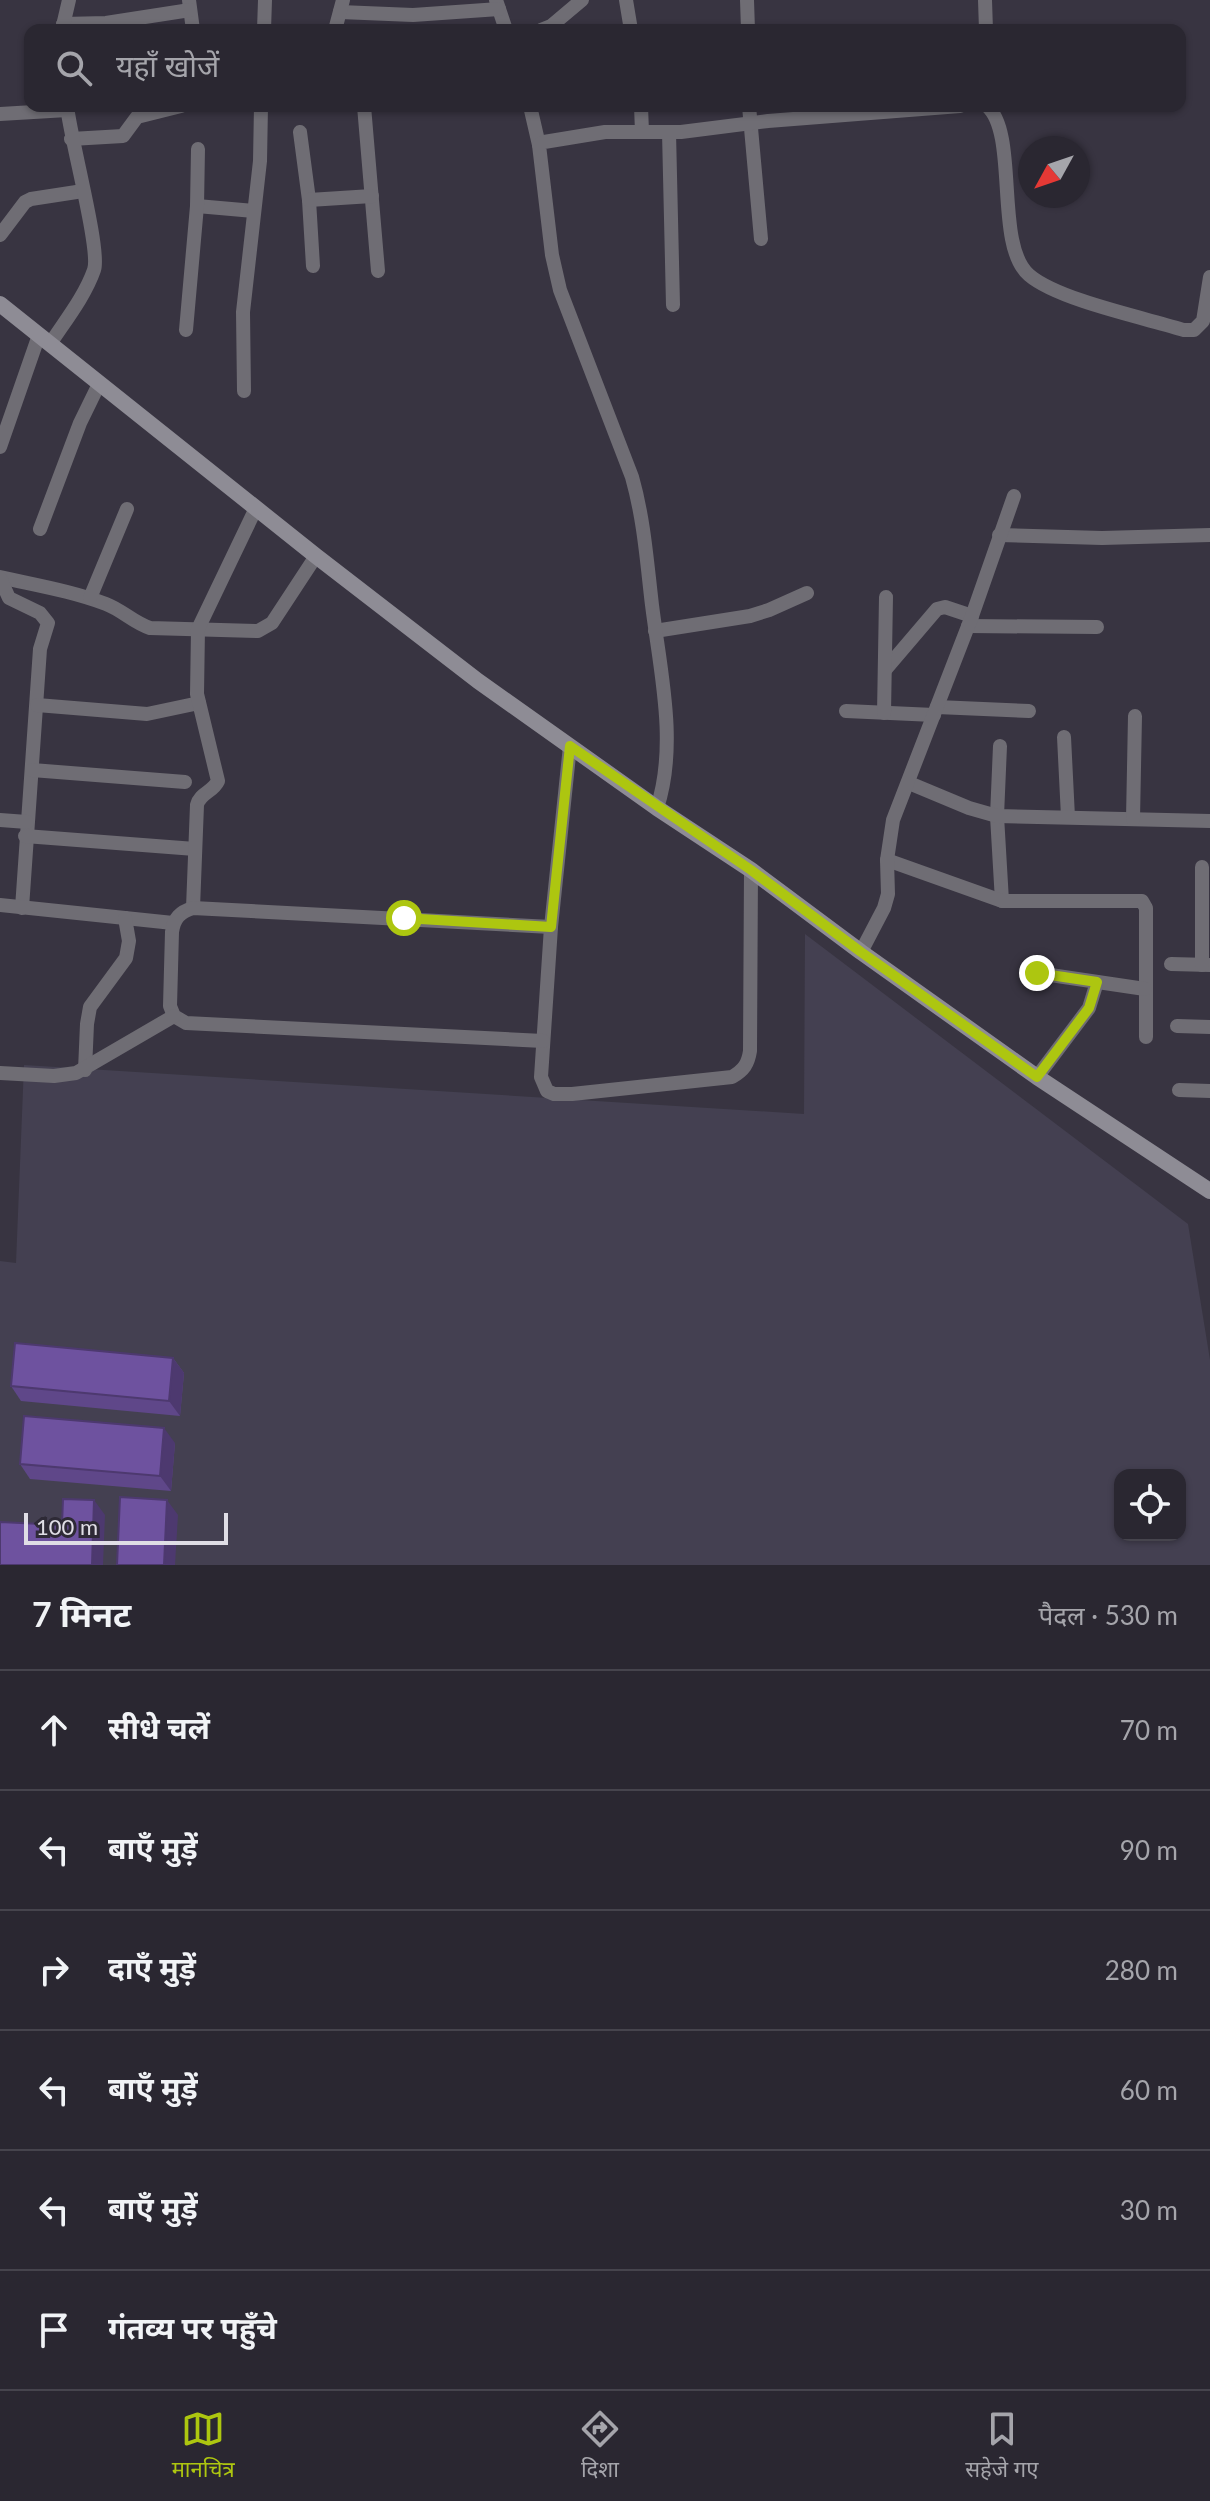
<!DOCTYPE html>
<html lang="hi">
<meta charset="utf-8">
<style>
:root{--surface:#2a2731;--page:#322f39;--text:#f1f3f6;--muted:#a5a5ab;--line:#46444d;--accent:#adc610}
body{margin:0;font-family:Lato,"Noto Sans Devanagari",sans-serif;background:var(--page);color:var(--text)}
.controls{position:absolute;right:24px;bottom:24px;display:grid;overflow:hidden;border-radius:16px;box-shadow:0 2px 6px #0004}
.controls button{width:72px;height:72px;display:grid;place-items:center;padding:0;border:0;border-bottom:2px solid var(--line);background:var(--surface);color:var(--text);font:40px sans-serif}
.compass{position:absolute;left:1018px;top:136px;width:72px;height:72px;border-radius:50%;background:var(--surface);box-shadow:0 2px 6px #0004;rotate:230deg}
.scale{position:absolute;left:24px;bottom:20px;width:204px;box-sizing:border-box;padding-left:8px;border:4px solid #e0dee6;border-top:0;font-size:22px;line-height:28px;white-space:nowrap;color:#e0dee6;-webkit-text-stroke:6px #2e2a36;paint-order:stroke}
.stop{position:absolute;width:24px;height:24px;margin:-18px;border:6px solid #adc610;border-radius:50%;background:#fff}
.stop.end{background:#adc610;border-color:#fff;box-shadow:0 2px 8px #0008}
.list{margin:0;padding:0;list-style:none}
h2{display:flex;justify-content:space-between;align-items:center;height:104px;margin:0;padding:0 32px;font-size:34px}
h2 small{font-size:26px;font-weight:400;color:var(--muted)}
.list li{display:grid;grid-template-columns:52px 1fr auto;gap:24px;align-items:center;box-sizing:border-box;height:120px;padding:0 32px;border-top:2px solid var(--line)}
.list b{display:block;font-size:30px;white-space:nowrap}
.list em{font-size:26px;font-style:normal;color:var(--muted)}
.icon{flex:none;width:44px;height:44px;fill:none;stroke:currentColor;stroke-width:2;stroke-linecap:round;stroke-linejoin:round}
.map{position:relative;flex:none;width:1210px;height:1565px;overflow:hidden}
.search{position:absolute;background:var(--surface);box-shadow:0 2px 6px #0004;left:24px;right:24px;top:24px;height:88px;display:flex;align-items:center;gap:20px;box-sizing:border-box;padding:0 28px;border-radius:16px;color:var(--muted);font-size:30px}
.sheet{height:824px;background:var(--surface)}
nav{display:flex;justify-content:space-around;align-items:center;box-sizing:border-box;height:112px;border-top:2px solid var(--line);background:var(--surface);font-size:22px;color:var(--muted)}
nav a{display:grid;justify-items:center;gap:4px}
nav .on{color:var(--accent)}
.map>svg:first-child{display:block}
.built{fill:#444051;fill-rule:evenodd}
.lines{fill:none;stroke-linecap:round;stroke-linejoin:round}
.minor{stroke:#6f6d74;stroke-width:14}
.secondary{stroke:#8e8c95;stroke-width:16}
.wall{fill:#5f4789}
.shaded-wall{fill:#4d396f}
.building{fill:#6e529f;stroke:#4d396f;stroke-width:2}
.route{stroke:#adc610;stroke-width:10}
</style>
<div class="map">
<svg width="1210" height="1565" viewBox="0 0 1210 1565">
<rect width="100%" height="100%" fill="#383441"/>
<path class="built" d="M 805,934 L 1188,1224 L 1210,1360 L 1210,1565 L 0,1565 L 0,1261 L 16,1263 L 24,1065 L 804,1114 ZM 1120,1475 L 1180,1475 L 1180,1535 L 1120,1535 Z"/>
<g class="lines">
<g class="minor">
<polyline points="189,0 193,30"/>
<polyline points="496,0 506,30"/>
<polyline points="626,0 631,30"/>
<polyline points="747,0 748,30"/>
<polyline points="985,0 986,30"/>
<polyline points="340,12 413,15 499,9"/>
<polyline points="63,24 106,23 190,10"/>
<polyline points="62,30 69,0"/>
<polyline points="264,30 265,0"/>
<polyline points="335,30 343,0"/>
<polyline points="541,30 551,26 582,0"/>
<polyline points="364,106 378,271"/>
<polyline points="530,106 539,145"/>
<polyline points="641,106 642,132"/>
<polyline points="749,106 761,239"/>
<path d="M 987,106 C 1019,134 994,245 1029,275 C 1058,300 1145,318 1184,330 L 1194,330 L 1203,321 L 1210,277"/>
<polyline points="0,114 67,110"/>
<polyline points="300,132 309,200 313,266"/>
<polyline points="669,132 673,305"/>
<polyline points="71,139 123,136 137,117 181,106"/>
<polyline points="309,200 372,196"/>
<polyline points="197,206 254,211"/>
<polyline points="0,235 25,202 31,199 83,191"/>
<polyline points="186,330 197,206 198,149"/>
<path d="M 50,344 C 65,321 85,296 94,270 C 101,251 70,137 67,106"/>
<polyline points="244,391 243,312 260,161 261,106"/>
<polyline points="0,447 39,335"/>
<polyline points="40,529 80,423 99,384"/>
<polyline points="999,535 1102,538 1210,535"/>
<path d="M 0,577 C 35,585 72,591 106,604 C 122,610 134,623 150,628 L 258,631 L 272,623 L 316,556"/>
<polyline points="0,578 9,598 40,613 48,623 40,649 22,908"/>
<polyline points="90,598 127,509"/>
<polyline points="968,626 1097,627"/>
<polyline points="655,631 750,616 769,610 807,593"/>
<polyline points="885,670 937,609 945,607 972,616"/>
<polyline points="37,705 147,714 199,703"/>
<polyline points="937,707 1029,711"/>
<polyline points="846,711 934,715"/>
<polyline points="884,713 886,597"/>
<polyline points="1064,737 1068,817"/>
<path d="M 570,746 L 551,927 L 541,1077 L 547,1091 L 554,1094 L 572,1094 L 732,1077 C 744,1070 748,1064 750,1051 L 751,870"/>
<polyline points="1000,746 997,816 1002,901"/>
<polyline points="32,770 185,782"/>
<polyline points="909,783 969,808 997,816 1210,821"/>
<path d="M 657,808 C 678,744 660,670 652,605 C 647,563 644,519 632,477 L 560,290 L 552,255 L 539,145 L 544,142 L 605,132 L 681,132 L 768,121 L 960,106"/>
<polyline points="1133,819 1135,716"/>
<polyline points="0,820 27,822"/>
<polyline points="25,836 195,849"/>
<polyline points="887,860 1002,901 1142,901 1146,908 1146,1037"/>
<polyline points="0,905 173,923"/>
<path d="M 193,908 L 197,805 C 200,793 213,792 218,781 L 197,694 L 198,629 L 256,508"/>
<polyline points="861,952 884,908 888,894 887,860 893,820 972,616 1014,496"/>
<polyline points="1171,964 1210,965"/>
<polyline points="1202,965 1202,867"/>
<polyline points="1037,973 1145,989"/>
<polyline points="1177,1026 1210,1027"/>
<path d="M 543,1041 L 186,1023 L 174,1016 L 170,1006 L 172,932 C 174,918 180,912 193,908 L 551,927"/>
<polyline points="85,1070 87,1024 90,1007 126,958 129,941 125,918"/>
<polyline points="0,1073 54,1076 76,1073 174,1016"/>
<polyline points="1037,1077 1089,1008 1097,982"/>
<polyline points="1179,1090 1210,1091"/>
</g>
<polyline class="secondary" points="0,304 316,556 478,681 657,808 751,870 861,952 1037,1077 1210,1191"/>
</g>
<g class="wall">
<polygon points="173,1358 184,1373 180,1416 21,1401 11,1386"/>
<polygon points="175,1443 171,1491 30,1479 20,1464"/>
</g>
<g class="shaded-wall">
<polygon points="173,1358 184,1373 180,1416 169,1401"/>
<polygon points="164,1428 175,1443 171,1491 160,1476"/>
<polygon points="94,1500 105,1515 103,1565 92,1565"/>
<polygon points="167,1500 178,1515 175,1565 164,1565"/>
</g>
<g class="building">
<polygon points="15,1343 173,1358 169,1401 11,1386"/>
<polygon points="24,1416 164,1428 160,1476 20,1464"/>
<polygon points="120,1497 167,1500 164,1565 117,1565"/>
<polygon points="63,1499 94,1500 92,1565 0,1565 0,1522 62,1525"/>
</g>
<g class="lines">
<polyline class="route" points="404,918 551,927 570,746 751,870 861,952 1037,1077 1089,1008 1097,982 1037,973"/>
</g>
</svg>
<div class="controls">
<button><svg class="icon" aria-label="locate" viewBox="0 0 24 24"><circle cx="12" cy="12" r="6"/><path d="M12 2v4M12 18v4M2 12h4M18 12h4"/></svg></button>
</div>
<svg class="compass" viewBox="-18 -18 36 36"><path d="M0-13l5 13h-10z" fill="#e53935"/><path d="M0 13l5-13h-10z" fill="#a5a5ab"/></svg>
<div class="scale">100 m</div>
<div class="stop" style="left:404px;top:918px"></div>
<div class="stop end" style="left:1037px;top:973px"></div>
<div class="search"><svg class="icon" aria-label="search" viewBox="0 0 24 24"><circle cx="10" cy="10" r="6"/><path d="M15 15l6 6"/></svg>यहाँ खोजें</div>
</div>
<section class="sheet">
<h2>7 मिनट<small>पैदल · 530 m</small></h2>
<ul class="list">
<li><svg class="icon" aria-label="ahead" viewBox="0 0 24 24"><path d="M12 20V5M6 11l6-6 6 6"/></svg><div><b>सीधे चलें</b></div><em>70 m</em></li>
<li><svg class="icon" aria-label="left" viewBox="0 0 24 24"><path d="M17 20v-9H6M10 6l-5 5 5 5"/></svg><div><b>बाएँ मुड़ें</b></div><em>90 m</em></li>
<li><svg class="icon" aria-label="right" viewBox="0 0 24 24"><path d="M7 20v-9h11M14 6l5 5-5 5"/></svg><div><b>दाएँ मुड़ें</b></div><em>280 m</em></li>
<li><svg class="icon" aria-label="left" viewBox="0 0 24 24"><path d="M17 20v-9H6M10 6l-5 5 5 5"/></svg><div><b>बाएँ मुड़ें</b></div><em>60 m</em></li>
<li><svg class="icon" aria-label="left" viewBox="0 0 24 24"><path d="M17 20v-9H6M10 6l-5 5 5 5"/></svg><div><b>बाएँ मुड़ें</b></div><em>30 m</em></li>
<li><svg class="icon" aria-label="arrive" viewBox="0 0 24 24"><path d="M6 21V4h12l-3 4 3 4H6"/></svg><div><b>गंतव्य पर पहुँचे</b></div></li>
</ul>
</section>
<nav>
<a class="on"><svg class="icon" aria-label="map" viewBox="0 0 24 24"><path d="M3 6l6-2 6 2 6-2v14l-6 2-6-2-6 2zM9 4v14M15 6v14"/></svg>मानचित्र</a>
<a><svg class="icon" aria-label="directions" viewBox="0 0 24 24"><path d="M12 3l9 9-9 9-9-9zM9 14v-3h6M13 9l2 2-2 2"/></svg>दिशा</a>
<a><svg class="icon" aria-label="saved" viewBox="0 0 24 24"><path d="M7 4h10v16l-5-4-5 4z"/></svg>सहेजे गए</a>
</nav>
